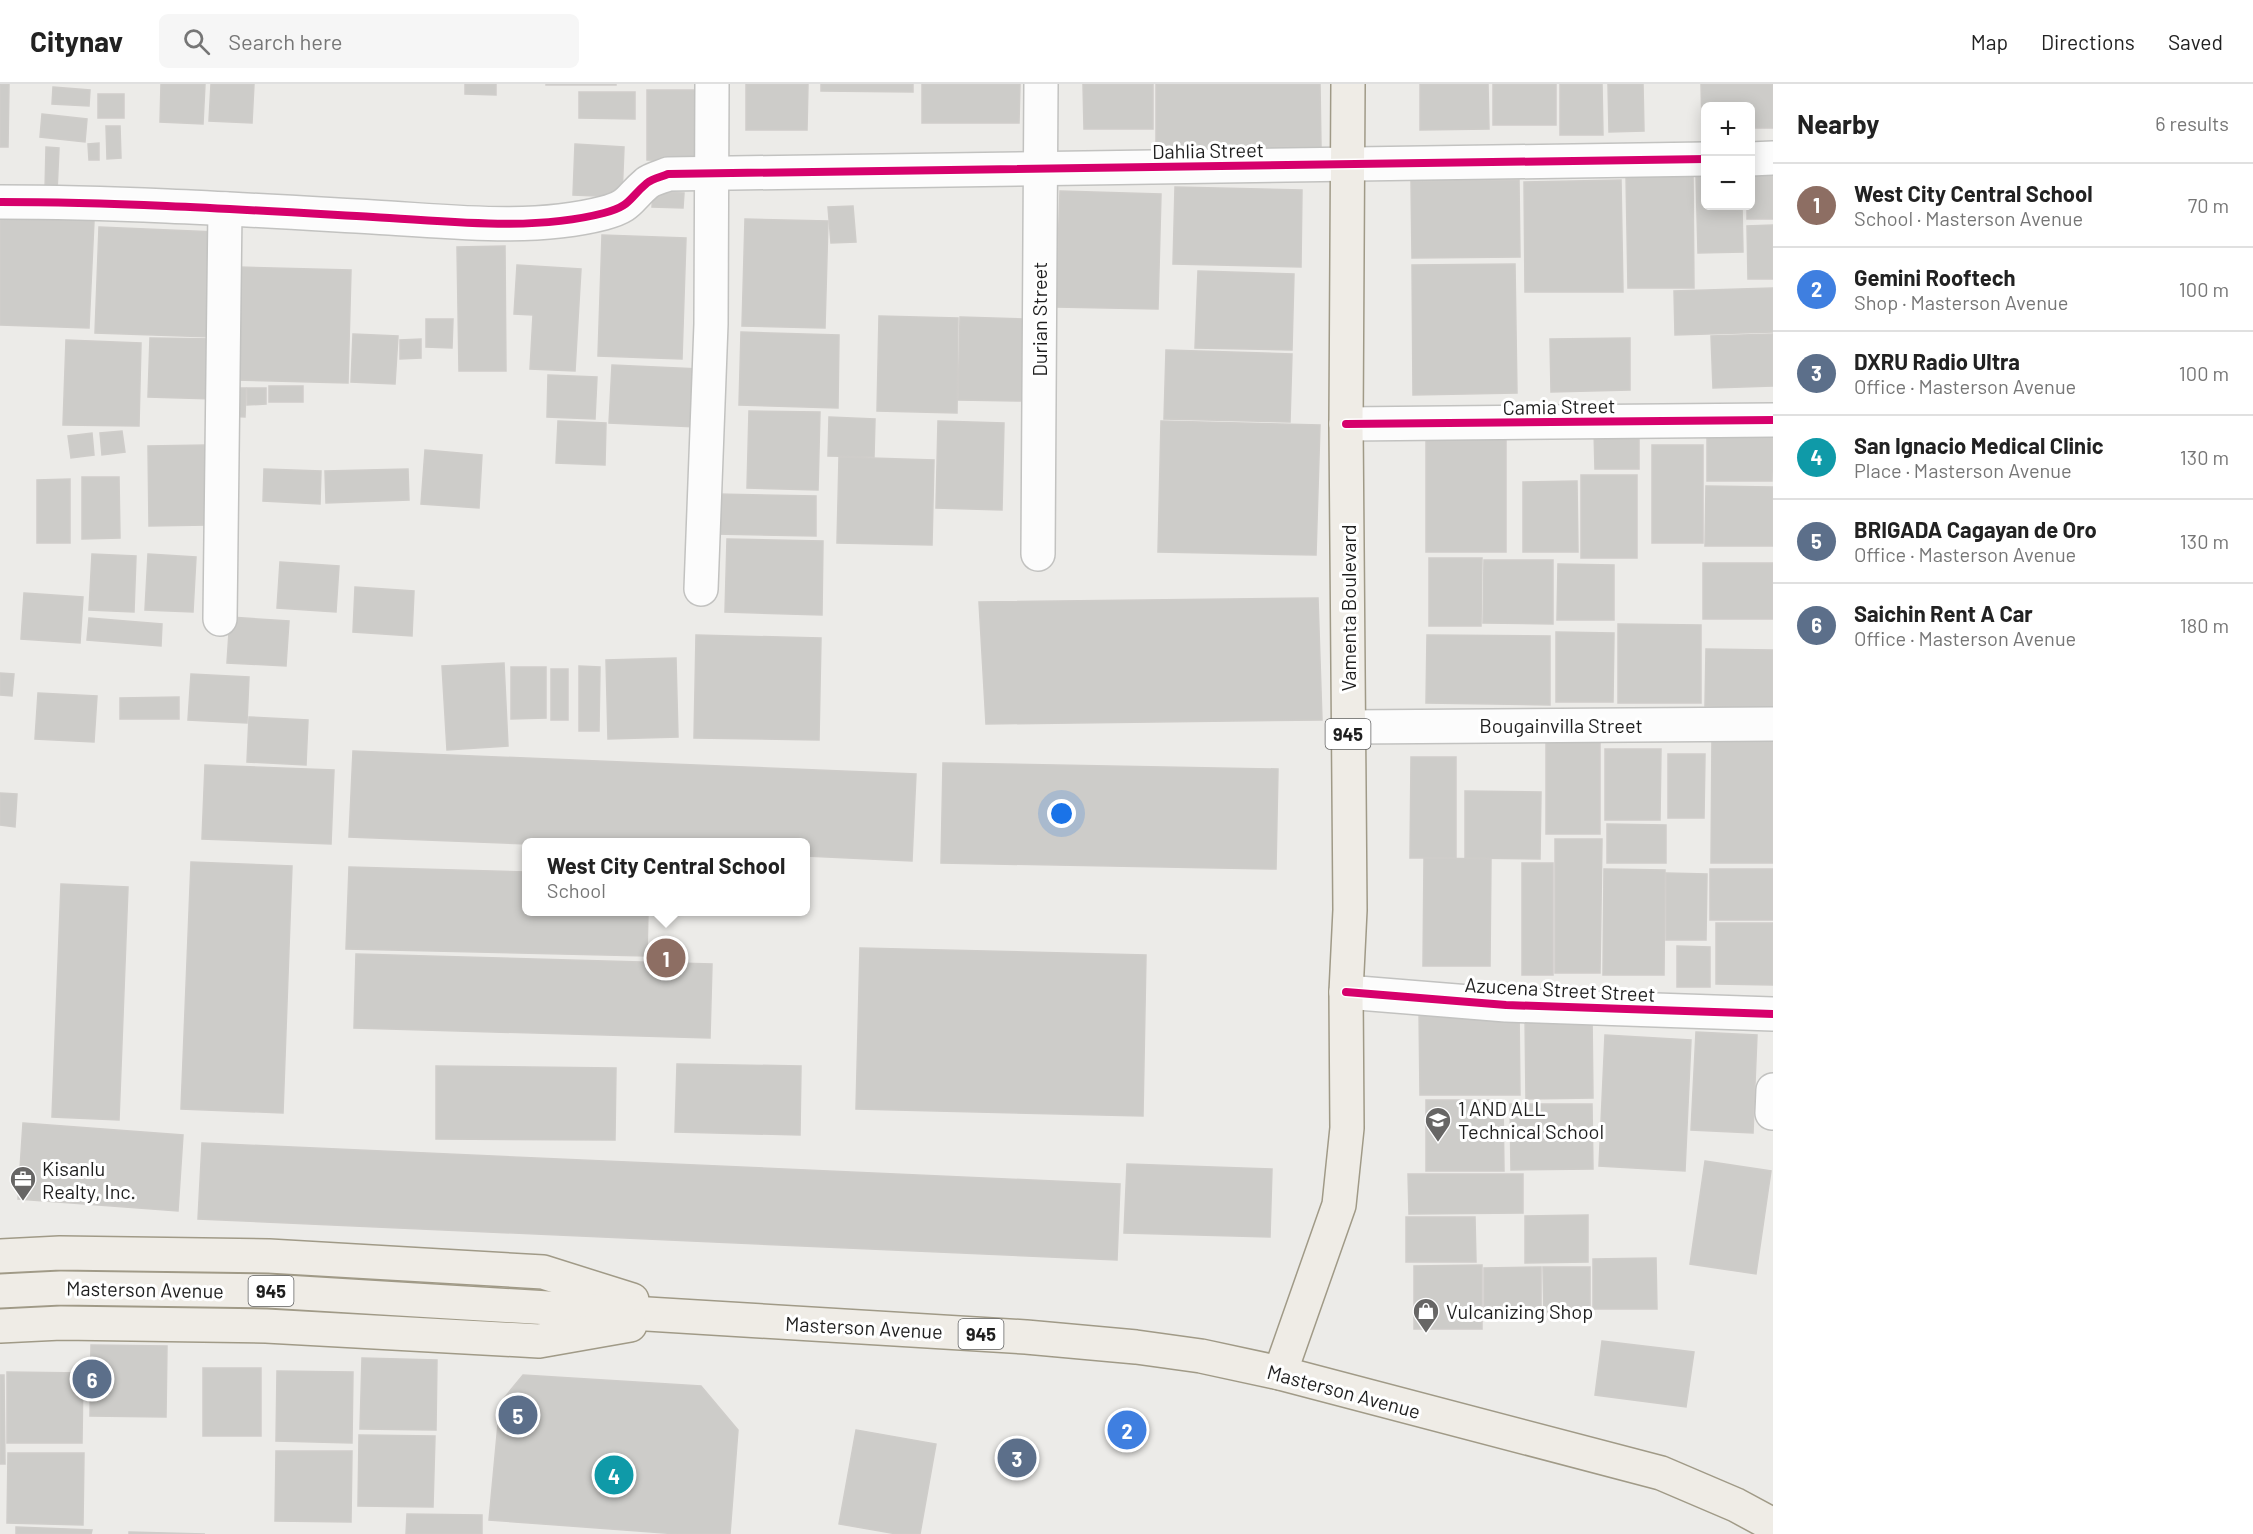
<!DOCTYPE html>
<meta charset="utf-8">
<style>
:root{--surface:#fff;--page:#f6f6f6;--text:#222;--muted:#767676;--line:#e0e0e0;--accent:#d93025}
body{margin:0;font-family:Barlow,sans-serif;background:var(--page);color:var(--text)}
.controls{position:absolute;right:18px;top:18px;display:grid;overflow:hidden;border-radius:9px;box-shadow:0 3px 15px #0003}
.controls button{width:54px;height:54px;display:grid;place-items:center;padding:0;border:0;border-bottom:2px solid var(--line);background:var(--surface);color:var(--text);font:30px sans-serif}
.you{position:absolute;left:1062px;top:730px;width:21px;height:21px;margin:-15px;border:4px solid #fff;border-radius:50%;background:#1a73e8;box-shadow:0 0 0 9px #1a73e833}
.badge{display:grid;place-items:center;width:39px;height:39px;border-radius:50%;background:var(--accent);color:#fff;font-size:20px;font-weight:700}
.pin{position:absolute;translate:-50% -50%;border:3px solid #fff;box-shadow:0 2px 6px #0006}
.popup{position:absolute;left:522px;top:754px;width:288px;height:78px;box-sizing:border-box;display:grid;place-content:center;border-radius:9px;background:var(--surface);filter:drop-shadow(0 2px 4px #0005);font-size:20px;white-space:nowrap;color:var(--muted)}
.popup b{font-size:22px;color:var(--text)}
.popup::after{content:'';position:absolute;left:50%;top:100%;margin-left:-12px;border:12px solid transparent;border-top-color:var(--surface)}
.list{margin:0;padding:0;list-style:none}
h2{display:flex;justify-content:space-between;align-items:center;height:78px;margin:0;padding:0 24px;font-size:26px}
h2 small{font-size:20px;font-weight:400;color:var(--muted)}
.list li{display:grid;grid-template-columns:39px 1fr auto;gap:18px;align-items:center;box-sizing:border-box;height:84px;padding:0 24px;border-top:2px solid var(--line)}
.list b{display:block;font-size:22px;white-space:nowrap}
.list p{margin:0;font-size:20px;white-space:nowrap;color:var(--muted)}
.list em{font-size:20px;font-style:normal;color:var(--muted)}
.icon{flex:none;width:33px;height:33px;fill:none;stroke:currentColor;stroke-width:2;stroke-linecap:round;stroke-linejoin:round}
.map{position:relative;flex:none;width:1773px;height:1450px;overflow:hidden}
header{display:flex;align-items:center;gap:36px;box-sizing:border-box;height:84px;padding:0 30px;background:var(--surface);border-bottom:2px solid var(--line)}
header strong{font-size:28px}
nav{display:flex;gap:33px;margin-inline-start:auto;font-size:21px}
.search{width:420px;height:54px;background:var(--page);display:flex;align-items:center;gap:15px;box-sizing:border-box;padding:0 21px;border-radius:9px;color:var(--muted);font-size:22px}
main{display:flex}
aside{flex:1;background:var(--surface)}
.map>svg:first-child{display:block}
.building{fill:#cdccc9;stroke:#cfcdca;stroke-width:1.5}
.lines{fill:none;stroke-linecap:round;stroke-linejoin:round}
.minor-casing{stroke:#c2c2c0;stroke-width:36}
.major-casing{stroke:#a09a87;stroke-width:36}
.minor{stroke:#fcfcfc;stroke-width:33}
.major{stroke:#efece6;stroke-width:33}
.cycleway-casing{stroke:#fff;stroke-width:11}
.cycleway{stroke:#d6006c;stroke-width:8}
.labels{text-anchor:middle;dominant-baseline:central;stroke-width:6;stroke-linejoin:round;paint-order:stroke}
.shield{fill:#fff;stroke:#626262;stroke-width:1.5}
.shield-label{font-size:18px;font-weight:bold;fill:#1f1f1f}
.street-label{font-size:20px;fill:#1f1f1f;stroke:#fff}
.poi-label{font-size:20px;fill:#1f1f1f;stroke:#fff;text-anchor:start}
</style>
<header>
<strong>Citynav</strong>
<div class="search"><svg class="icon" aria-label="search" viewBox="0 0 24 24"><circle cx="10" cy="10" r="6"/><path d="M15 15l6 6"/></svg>Search here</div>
<nav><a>Map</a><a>Directions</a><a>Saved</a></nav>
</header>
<main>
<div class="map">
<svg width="1773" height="1450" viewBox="0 0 1773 1450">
<rect width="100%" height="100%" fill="#ecebe8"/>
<g class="building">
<polygon points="0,0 9,0 8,63 0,63"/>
<polygon points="161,0 205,0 203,40 160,38"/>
<polygon points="211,0 254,0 252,39 209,37"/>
<polygon points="465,0 496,0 496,11 465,10"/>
<rect x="546" y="0" width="70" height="1"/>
<polygon points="746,0 808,0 807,46 746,46"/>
<polygon points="821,0 913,0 913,8 821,7"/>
<polygon points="922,0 1020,0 1019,39 922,39"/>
<polygon points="1083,0 1153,0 1153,45 1084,45"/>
<polygon points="1156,0 1320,0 1321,63 1156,65"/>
<polygon points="1420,0 1488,0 1489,45 1420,46"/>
<rect x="1493" y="0" width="63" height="41"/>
<polygon points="1560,0 1602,0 1603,51 1560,51"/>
<polygon points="1608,0 1643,0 1644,47 1609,48"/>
<polygon points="1701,0 1773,0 1773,44 1750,44 1750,22 1706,22 1706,44 1702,44"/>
<polygon points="53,3 90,6 89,22 52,20"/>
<polygon points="647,6 696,6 696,77 647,76"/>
<polygon points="579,8 635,8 635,35 579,34"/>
<rect x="98" y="10" width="26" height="24"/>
<polygon points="42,30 87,35 85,58 40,53"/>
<polygon points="106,42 120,42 121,74 107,75"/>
<polygon points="99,59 99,76 89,76 88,60"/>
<polygon points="575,60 624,63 622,113 573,111"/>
<polygon points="46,63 59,64 57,108 45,107"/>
<polygon points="1773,83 1773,135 1747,135 1747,122 1750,122 1750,84"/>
<polygon points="1693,90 1694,204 1628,204 1626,91"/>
<polygon points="1696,91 1706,91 1706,122 1742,122 1743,168 1698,169"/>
<polygon points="1519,96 1520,173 1412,174 1411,97"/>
<polygon points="1621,96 1623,208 1525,208 1524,98"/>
<polygon points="1175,103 1302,106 1301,183 1173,180"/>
<polygon points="1060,107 1161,110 1158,225 1056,223"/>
<polygon points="653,108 684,109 683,124 652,123"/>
<polygon points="853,122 856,158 831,159 828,123"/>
<polygon points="0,134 94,137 89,244 0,241"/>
<polygon points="745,135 828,137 825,244 742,242"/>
<polygon points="1773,141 1773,195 1748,195 1747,142"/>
<polygon points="99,143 216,148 212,253 95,249"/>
<polygon points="602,151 686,154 682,275 598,272"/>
<polygon points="505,162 506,287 459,287 457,163"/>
<polygon points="1515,180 1517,309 1413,311 1412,181"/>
<polygon points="517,181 581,185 575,287 530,285 533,231 514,230"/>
<polygon points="238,183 351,186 348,299 235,296"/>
<polygon points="1198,187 1294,190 1292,266 1195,264"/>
<polygon points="1773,204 1773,248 1675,251 1674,207"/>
<polygon points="879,232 958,234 957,329 877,327"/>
<polygon points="960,233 1023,235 1022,317 958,316"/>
<polygon points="426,235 453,235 452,264 426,263"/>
<polygon points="741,248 839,251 838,324 739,321"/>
<polygon points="353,250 398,252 395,300 351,298"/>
<polygon points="1773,250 1773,302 1713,304 1711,252"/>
<polygon points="150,254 216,255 214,315 148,313"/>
<polygon points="1630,254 1630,306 1551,308 1550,255"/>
<polygon points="421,255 421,274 400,275 400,256"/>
<polygon points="66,256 141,259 139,342 63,341"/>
<polygon points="1166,266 1292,270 1290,338 1164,335"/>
<polygon points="612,281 700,285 697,343 609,339"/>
<polygon points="548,291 597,293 595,335 547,333"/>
<rect x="269" y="302" width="34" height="16"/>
<polygon points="226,304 246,304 245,333 225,332"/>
<polygon points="247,304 266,304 266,320 247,321"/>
<polygon points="749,327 820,328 818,406 747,404"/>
<polygon points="829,333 875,335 874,373 828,372"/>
<polygon points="558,337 606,339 605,381 556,379"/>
<polygon points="938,337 1004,339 1002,426 936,424"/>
<polygon points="1161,337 1320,341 1316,471 1158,468"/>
<polygon points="122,347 125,368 102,371 100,349"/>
<polygon points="1594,347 1639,347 1639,385 1595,385"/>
<polygon points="92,349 94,371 71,374 68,352"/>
<rect x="1426" y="352" width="80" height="116"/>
<polygon points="1707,352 1773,353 1772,397 1707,397"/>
<polygon points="207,361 207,441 149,442 148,362"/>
<rect x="1652" y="361" width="51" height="98"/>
<polygon points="425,366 482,371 479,424 421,420"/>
<polygon points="839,373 934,376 932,461 837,459"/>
<polygon points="264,385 321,387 320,420 263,417"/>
<polygon points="408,385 409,416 326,419 325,387"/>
<rect x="1581" y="391" width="56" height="83"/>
<polygon points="82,393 119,393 120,454 82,455"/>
<polygon points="70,395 70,459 37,459 37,396"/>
<polygon points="1577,397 1578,468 1523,468 1523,398"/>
<polygon points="1706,402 1773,403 1773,462 1705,462"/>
<polygon points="717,410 816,412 816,452 716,450"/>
<polygon points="727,455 823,457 822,531 725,528"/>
<polygon points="92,470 136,472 134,528 89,526"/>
<polygon points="148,470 196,473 193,528 145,526"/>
<polygon points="1429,474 1482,474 1481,542 1429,542"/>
<polygon points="1484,476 1553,476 1553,540 1483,539"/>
<polygon points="280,478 339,482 336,528 277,524"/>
<rect x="1703" y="479" width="70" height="56"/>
<polygon points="1558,480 1614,481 1614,536 1557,536"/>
<polygon points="355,503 414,507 412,552 353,548"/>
<polygon points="24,509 83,513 80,559 21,555"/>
<polygon points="1318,514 1322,636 986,640 979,518"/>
<polygon points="230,533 289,537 286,582 227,579"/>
<polygon points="89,534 162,540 161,562 87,556"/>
<polygon points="1618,540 1701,541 1701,619 1618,619"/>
<polygon points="1556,548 1614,549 1613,618 1556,618"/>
<polygon points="696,551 821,554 819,656 694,654"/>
<polygon points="1427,551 1550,552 1550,621 1426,619"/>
<polygon points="1706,565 1773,566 1773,623 1705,622"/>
<polygon points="676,574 678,653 608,655 606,576"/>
<polygon points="504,579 508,662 447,666 442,582"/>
<polygon points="579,582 600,583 599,647 579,647"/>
<polygon points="511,583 546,583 546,634 511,635"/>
<rect x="551" y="585" width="17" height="51"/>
<polygon points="0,589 14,590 12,612 0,611"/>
<polygon points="191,590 249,593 247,639 188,636"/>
<polygon points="38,609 97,612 94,658 35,655"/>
<polygon points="179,613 179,635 120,635 120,614"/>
<polygon points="249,633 308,636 306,681 247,678"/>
<polygon points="1712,651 1773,652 1773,779 1711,779"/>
<rect x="1546" y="656" width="54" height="94"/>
<polygon points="1605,665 1661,665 1660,736 1605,736"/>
<polygon points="353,667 916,690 912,777 806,772 806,758 526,758 526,760 349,753"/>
<polygon points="1668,670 1705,670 1704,734 1668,734"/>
<polygon points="1411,673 1456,673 1456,774 1410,774"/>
<polygon points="943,679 1278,685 1276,785 941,779"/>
<polygon points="205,681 334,686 331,760 202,755"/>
<polygon points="1465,707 1541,708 1540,775 1465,774"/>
<polygon points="0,709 17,710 15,743 0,741"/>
<polygon points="1607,740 1666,741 1666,779 1607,779"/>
<polygon points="1555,755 1602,755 1600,889 1555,889"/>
<polygon points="1424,774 1491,775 1490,882 1423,882"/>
<polygon points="191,778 292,782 283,1029 181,1025"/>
<rect x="1522" y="779" width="31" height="112"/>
<polygon points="349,783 526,788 526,828 648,828 647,872 346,865"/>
<polygon points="1604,785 1665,786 1664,891 1603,891"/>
<rect x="1710" y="785" width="63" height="51"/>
<polygon points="1666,789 1707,790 1706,856 1666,856"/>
<polygon points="61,800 128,803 119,1036 52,1033"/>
<polygon points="1716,839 1773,839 1773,901 1716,900"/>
<polygon points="1677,862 1710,863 1710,903 1677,903"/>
<polygon points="860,864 1146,871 1143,1032 856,1025"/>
<polygon points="356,870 712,880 710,954 354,944"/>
<polygon points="1519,924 1520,1011 1420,1011 1419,925"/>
<polygon points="1592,931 1593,1014 1526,1015 1525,932"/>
<polygon points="1696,948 1757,951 1753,1049 1691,1046"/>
<polygon points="1605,951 1691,956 1685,1087 1599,1082"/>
<polygon points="677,980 801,982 800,1051 675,1048"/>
<polygon points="436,982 616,984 615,1056 436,1055"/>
<polygon points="1426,1016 1503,1016 1504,1087 1426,1087"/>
<polygon points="1510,1020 1592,1020 1593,1085 1511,1086"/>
<polygon points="23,1039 183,1051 178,1127 18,1115"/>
<polygon points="202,1059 1120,1100 1117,1176 198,1135"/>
<polygon points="1705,1077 1771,1087 1756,1190 1690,1180"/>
<polygon points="1127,1080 1272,1085 1270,1153 1124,1149"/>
<polygon points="1408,1090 1523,1090 1523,1129 1409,1130"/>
<polygon points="1588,1131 1588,1178 1525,1179 1525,1132"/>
<polygon points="1406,1133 1475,1133 1476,1178 1406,1178"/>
<polygon points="1656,1174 1657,1225 1593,1225 1593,1175"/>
<polygon points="1482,1181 1482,1245 1414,1245 1414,1182"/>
<polygon points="1541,1183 1541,1231 1484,1231 1484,1184"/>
<polygon points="1543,1183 1590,1183 1590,1231 1544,1231"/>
<polygon points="1602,1257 1694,1268 1686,1323 1595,1311"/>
<polygon points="91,1261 167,1262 166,1333 90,1332"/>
<polygon points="362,1274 437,1276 436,1346 360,1345"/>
<rect x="203" y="1284" width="58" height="68"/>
<polygon points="277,1287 353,1288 352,1359 276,1357"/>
<polygon points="7,1288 83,1289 82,1359 7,1359"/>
<polygon points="0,1291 4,1291 5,1380 0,1380"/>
<polygon points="523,1291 701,1302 738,1346 730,1450 678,1450 489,1436 500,1319"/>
<polygon points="856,1346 936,1360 920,1450 897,1450 839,1440"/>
<polygon points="359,1351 435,1352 433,1423 358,1422"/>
<polygon points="276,1367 352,1367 351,1438 275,1437"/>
<polygon points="8,1369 84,1369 83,1441 7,1439"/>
<polygon points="407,1430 482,1431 482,1450 406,1450"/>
<polygon points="16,1443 92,1446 91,1450 16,1450"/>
<polygon points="129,1448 205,1450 129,1450"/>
</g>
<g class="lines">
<g class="minor-casing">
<g id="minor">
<polyline points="1750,75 1773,74"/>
<path d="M 0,118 C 124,118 249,126 373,133 C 447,137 531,148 604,129 C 631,122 628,115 647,99 C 652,95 661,93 668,90 L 1706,75"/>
<polyline points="1346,340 1773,336"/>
<polyline points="1038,470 1041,0"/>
<polyline points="701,505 711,240 712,0"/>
<polyline points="220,535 225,125"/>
<polyline points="1348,643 1773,640"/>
<polyline points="1346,908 1506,921 1773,930"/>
<polyline points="1772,1029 1773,1006"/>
</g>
</g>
<g class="major-casing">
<g id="major">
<polyline points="0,1172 60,1169 269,1172 543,1188 632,1216"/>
<polyline points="0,1207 61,1204 268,1207 1026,1253 1136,1263 1201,1272 1280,1289 1661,1389 1736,1421 1773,1441"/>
<polyline points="0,1242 61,1239 266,1242 539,1257 630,1241"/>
<polyline points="1280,1289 1339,1121 1347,1044 1346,908 1350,826 1346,340 1348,0"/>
</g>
</g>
<use href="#minor" class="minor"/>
<use href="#major" class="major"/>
<g class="cycleway-casing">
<g id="cycleway">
<path d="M 0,118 C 124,118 249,126 373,133 C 447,137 531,148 604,129 C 631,122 628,115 647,99 C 652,95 661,93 668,90 L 1706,75"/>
<polyline points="1346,340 1773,336"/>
<polyline points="1346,908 1506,921 1773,930"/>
</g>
</g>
<use href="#cycleway" class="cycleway"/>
</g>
<defs>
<g id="school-pin" transform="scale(1.35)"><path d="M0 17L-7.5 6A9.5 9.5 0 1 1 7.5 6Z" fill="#676665" stroke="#fff"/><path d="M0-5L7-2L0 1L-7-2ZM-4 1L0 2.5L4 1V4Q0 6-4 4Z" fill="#fff"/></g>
<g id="office-pin" transform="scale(1.35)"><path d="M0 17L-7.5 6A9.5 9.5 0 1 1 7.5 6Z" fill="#676665" stroke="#fff"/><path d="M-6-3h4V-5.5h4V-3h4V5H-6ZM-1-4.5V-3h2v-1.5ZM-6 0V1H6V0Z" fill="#fff"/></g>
<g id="shop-pin" transform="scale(1.35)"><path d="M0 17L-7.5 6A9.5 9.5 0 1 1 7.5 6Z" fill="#676665" stroke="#fff"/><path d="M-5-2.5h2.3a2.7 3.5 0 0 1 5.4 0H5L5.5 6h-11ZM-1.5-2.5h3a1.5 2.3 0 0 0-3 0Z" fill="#fff"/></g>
</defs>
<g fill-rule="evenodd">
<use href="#school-pin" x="1438" y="1036"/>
<use href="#office-pin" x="23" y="1095"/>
<use href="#shop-pin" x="1426" y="1227"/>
</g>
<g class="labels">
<g class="shield">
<rect x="1325.5" y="635" width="45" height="30" rx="4.5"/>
<rect x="248.5" y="1192" width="45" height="30" rx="4.5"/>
<rect x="958.5" y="1235" width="45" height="30" rx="4.5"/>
</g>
<g class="shield-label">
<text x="1348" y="650">945</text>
<text x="271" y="1207">945</text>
<text x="981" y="1250">945</text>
</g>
<g class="street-label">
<text transform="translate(1208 66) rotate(-1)">Dahlia Street</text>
<text transform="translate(1039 235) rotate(-90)">Durian Street</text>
<text transform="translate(1559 322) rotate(-1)">Camia Street</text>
<text transform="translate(1348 524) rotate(-90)">Vamenta Boulevard</text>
<text x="1561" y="641">Bougainvilla Street</text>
<text transform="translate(1560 905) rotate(3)">Azucena Street Street</text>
<text transform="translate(145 1205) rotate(1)">Masterson Avenue</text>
<text transform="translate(864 1243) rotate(3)">Masterson Avenue</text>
<text transform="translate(1344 1307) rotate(15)">Masterson Avenue</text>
</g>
<g class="poi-label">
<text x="1458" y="1024">1 AND ALL<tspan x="1458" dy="23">Technical School</tspan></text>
<text x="42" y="1084">Kisanlu<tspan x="42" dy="23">Realty, Inc.</tspan></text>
<text x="1446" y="1227">Vulcanizing Shop</text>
</g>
</g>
</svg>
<div class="controls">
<button>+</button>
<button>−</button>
</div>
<div class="you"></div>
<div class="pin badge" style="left:666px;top:874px;background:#8d6e63">1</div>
<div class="popup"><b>West City Central School</b>School</div>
<div class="pin badge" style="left:1127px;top:1346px;background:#3f7fe0">2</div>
<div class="pin badge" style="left:1017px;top:1374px;background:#5c6f8a">3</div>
<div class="pin badge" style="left:614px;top:1391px;background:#0f9aa8">4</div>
<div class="pin badge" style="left:518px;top:1331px;background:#5c6f8a">5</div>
<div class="pin badge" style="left:92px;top:1295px;background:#5c6f8a">6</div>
</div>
<aside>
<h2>Nearby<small>6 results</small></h2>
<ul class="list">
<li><span class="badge" style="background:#8d6e63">1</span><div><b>West City Central School</b><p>School · Masterson Avenue</p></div><em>70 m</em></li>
<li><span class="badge" style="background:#3f7fe0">2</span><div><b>Gemini Rooftech</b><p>Shop · Masterson Avenue</p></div><em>100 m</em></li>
<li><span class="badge" style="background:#5c6f8a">3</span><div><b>DXRU Radio Ultra</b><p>Office · Masterson Avenue</p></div><em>100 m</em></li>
<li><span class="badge" style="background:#0f9aa8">4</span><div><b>San Ignacio Medical Clinic</b><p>Place · Masterson Avenue</p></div><em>130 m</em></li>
<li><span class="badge" style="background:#5c6f8a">5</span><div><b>BRIGADA Cagayan de Oro</b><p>Office · Masterson Avenue</p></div><em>130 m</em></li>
<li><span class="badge" style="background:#5c6f8a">6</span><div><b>Saichin Rent A Car</b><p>Office · Masterson Avenue</p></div><em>180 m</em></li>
</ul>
</aside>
</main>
